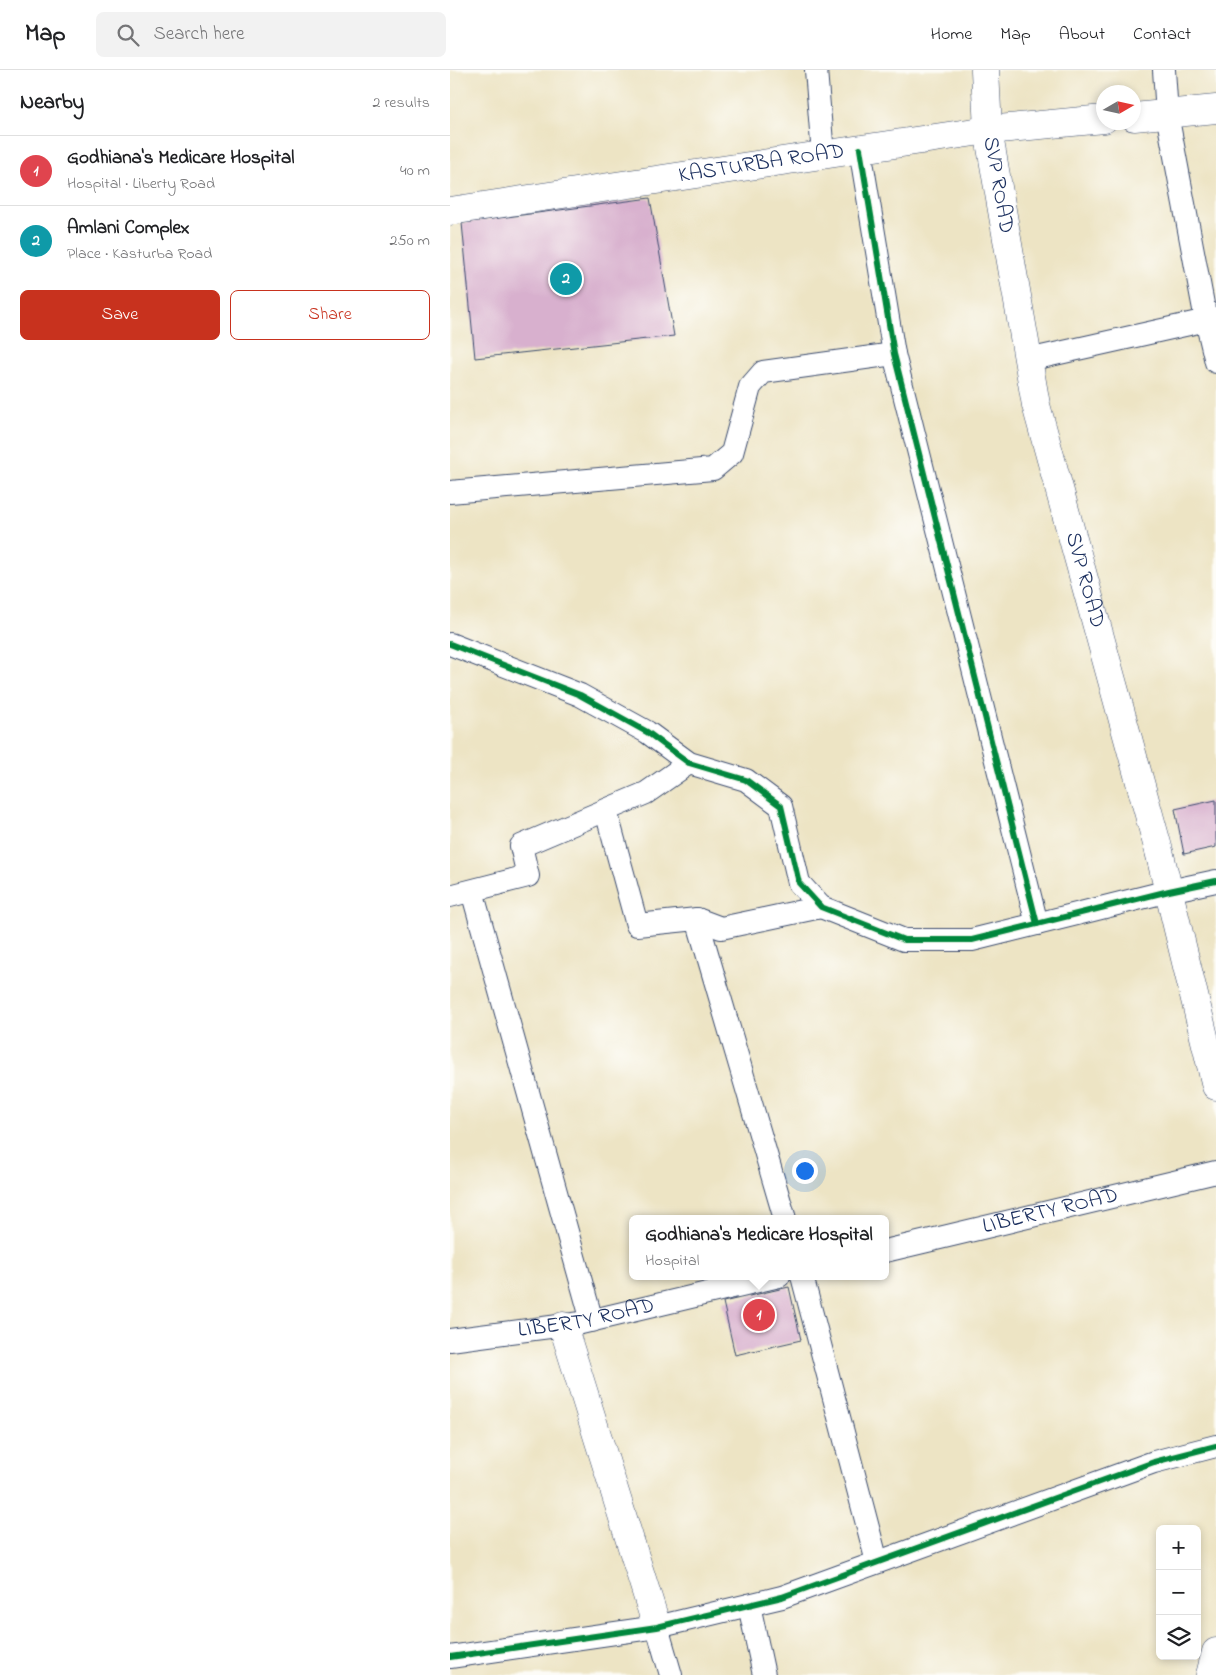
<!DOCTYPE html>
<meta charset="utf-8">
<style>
:root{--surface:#fff;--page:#f2f2f2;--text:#202124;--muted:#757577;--line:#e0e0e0;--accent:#c8321e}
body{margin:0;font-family:"Indie Flower",sans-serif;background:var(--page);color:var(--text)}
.controls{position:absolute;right:15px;bottom:15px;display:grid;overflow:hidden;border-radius:8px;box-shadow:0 2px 8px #0003}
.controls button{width:45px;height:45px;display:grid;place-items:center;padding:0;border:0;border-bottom:1px solid var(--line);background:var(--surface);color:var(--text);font:25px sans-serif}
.compass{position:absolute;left:646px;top:15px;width:45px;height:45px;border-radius:50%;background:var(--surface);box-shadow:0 2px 8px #0003;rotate:81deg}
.you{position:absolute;left:354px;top:1100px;width:18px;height:18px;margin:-12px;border:4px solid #fff;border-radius:50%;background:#1a73e8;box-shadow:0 0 0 8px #1a73e833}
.badge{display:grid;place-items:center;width:32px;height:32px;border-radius:50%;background:var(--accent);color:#fff;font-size:16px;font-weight:700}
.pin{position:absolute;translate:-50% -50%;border:2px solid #fff;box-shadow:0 1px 5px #0006}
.popup{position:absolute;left:179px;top:1145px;width:260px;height:65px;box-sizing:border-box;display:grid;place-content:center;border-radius:8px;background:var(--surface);filter:drop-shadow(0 1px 4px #0005);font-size:16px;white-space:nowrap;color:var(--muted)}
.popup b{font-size:19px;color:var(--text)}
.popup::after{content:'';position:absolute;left:50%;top:100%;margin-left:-10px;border:10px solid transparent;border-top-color:var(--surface)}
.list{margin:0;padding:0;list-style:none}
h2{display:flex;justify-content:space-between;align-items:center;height:65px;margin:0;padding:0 20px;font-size:21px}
h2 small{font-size:16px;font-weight:400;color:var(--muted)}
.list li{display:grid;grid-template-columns:32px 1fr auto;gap:15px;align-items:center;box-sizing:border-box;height:70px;padding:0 20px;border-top:1px solid var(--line)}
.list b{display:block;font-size:19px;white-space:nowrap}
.list p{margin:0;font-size:16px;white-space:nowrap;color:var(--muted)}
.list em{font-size:16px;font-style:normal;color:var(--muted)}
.actions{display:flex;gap:10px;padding:15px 20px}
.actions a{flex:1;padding:11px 0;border:1px solid var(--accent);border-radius:8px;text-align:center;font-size:18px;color:var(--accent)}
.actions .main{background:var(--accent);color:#fff}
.icon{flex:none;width:28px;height:28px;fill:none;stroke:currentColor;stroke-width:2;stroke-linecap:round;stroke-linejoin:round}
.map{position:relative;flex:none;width:766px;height:1605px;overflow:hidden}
header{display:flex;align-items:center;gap:30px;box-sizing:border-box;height:70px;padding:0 25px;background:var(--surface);border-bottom:1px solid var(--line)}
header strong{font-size:24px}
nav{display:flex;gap:28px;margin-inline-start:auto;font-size:18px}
.search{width:350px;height:45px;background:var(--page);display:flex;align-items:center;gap:12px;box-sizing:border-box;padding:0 18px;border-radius:8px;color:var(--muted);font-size:19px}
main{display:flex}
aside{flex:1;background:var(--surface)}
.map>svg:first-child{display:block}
.building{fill:#d8b0ce}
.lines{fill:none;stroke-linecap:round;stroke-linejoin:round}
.street-casing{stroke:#3a4a6d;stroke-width:24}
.secondary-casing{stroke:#3a4a6d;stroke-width:29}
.street{stroke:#fff;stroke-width:22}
.secondary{stroke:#fff;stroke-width:28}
.cycleway-casing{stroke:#fdfcf7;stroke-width:9}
.cycleway{stroke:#00873e;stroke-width:6}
.labels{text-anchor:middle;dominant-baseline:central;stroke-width:4;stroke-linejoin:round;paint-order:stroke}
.street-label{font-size:22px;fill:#1b2f5e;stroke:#fdfcf7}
</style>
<header>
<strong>Map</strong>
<div class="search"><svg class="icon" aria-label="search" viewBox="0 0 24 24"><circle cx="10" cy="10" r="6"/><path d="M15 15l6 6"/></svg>Search here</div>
<nav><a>Home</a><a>Map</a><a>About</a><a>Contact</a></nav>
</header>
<main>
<aside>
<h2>Nearby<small>2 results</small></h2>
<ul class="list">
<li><span class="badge" style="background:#e0444e">1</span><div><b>Godhiana's Medicare Hospital</b><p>Hospital · Liberty Road</p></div><em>40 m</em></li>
<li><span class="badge" style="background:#0f9aa8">2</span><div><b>Amlani Complex</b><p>Place · Kasturba Road</p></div><em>250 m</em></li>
</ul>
<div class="actions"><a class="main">Save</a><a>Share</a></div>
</aside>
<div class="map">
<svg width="766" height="1605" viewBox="0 0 766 1605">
<rect width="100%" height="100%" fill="#fdfcf7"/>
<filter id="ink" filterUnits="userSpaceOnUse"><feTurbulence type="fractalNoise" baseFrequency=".02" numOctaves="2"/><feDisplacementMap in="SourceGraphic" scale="10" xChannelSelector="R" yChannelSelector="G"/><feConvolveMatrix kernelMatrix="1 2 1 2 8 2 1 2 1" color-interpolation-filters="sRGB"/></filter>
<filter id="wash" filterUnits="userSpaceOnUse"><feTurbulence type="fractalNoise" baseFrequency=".0096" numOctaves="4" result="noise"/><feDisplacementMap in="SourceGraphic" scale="20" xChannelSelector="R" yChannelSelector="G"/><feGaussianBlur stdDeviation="1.12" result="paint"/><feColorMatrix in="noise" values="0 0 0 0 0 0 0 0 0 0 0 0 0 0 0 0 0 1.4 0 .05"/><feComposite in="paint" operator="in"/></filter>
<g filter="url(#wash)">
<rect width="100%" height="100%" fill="#ede4c4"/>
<g id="blocks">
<g class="building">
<polygon points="200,128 224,266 25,288 12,153"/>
<polygon points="766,730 766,777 734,784 725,739"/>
<polygon points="339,1217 351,1270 285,1285 273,1232"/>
</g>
</g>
</g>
<g filter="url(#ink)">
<use href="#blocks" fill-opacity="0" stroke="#3a4a6d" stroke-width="1"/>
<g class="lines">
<g class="street-casing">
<g id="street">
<polyline points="366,0 373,85"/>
<polyline points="714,0 717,44 756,250 766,292"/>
<polyline points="410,79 444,284 587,854"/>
<polyline points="578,290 766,248"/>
<polyline points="0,422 263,399 282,383 300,317 313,302 444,284"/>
<polyline points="0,574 130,625 197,662 239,693 296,710 331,736 349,813 371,837 454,870 522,870 719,821 766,811"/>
<polyline points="156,741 187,855 247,849 271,858 371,837"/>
<polyline points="22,821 142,1251"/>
<polyline points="0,826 78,806 71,776 196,723 239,693"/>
<polyline points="247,849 335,1149"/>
<path id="s1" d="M 435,1181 L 766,1102"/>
<polyline points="352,1206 427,1492"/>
<path id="s2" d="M 0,1270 L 131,1253 L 329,1206"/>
<polyline points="299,1535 314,1605"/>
<polyline points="207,1557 221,1605"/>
<polyline points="0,1587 207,1557 332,1527 704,1392 766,1376"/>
</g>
</g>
<g class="secondary-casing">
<g id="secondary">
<path id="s3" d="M 535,0 L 538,60 L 586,335 L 709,781 L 766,1016"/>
<polyline points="684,47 766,39"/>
<path id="s4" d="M 0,141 L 538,60 L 654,49"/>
<polyline points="113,1256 207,1557"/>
<polyline points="760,1605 766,1582"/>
</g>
</g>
<use href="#street" class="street"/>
<use href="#secondary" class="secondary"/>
<g class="cycleway-casing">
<g id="cycleway">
<polyline points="410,79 444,284 587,854"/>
<polyline points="0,574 130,625 197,662 239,693 296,710 331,736 349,813 371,837 454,870 522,870 719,821 766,811"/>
<polyline points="0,1587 207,1557 332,1527 704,1392 766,1376"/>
</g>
</g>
<use href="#cycleway" class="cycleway"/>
</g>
</g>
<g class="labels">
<g class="street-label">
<text stroke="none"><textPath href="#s4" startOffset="315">KASTURBA ROAD</textPath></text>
<text stroke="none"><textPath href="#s3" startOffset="116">SVP ROAD</textPath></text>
<text stroke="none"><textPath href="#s3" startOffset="521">SVP ROAD</textPath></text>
<text stroke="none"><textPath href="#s1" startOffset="170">LIBERTY ROAD</textPath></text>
<text stroke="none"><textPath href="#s2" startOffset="138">LIBERTY ROAD</textPath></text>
</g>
</g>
</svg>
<div class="controls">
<button>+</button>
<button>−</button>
<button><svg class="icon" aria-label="layers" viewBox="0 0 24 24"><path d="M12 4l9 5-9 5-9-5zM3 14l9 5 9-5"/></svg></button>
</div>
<svg class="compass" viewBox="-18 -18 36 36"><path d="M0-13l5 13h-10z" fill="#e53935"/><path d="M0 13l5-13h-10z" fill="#757577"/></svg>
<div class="you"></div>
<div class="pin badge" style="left:309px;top:1245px;background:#e0444e">1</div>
<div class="popup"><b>Godhiana's Medicare Hospital</b>Hospital</div>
<div class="pin badge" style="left:116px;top:209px;background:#0f9aa8">2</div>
</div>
</main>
